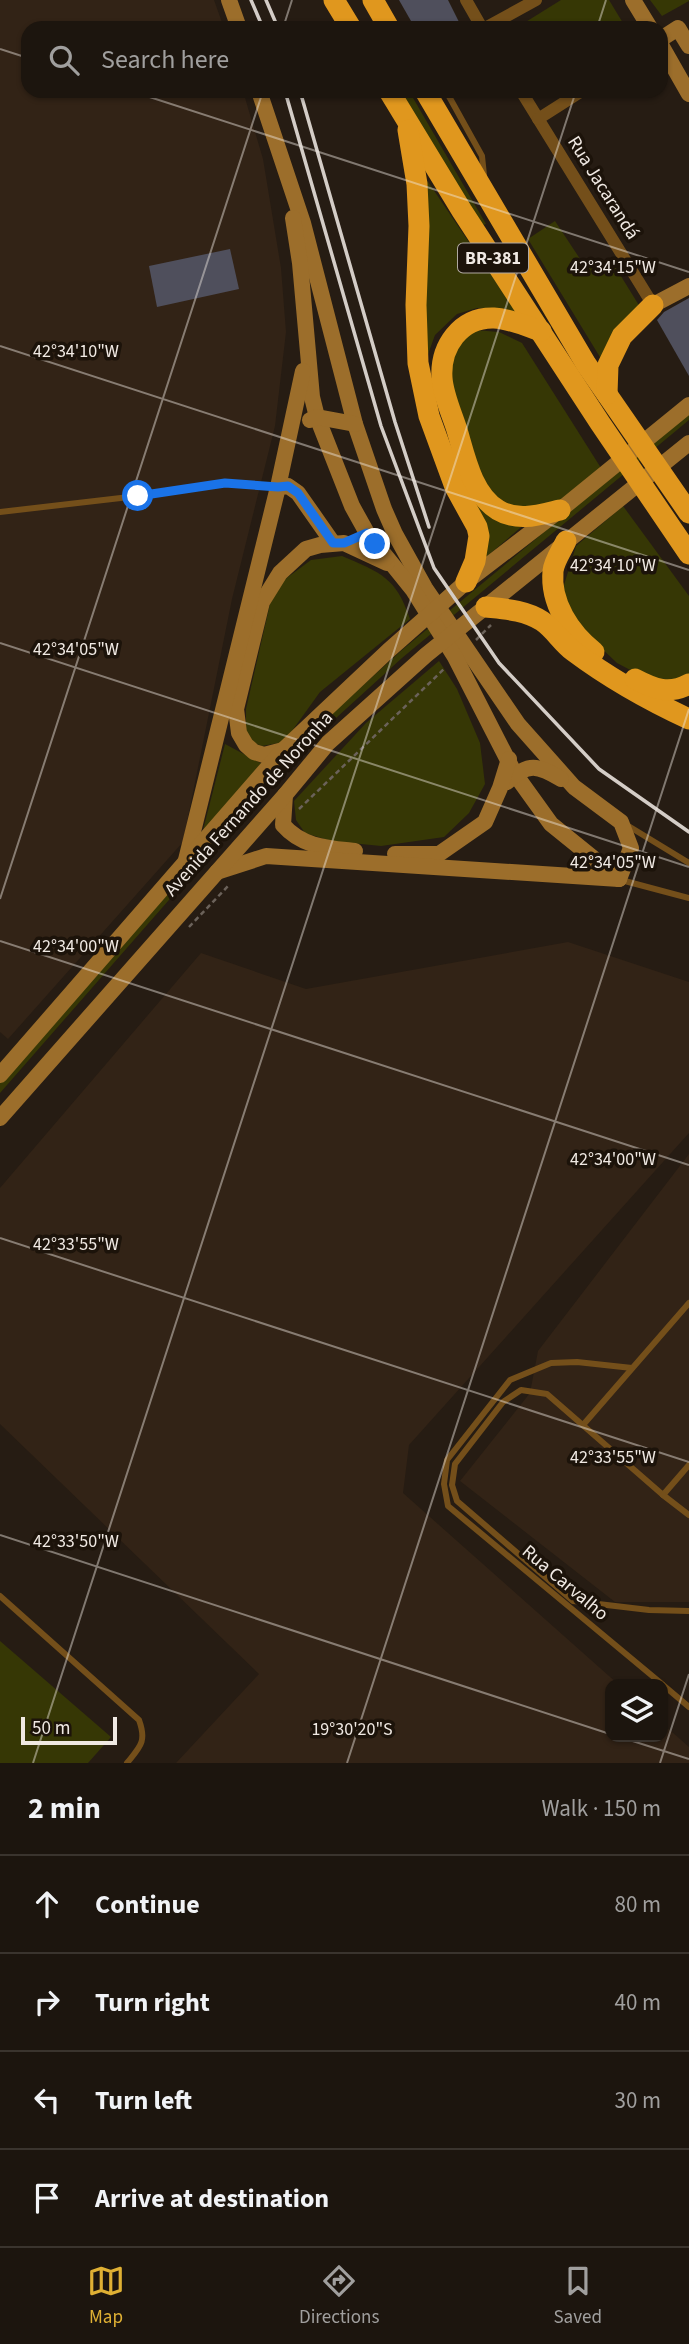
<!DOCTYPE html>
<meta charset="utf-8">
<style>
:root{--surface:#1c150e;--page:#29221c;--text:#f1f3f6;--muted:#a09f9e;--line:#3a342e;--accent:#dfb034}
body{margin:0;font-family:"Source Sans 3",sans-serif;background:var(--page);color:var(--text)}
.controls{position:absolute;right:21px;bottom:21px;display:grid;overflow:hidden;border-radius:14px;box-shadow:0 2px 5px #0004}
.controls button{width:63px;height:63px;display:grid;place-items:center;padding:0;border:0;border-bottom:2px solid var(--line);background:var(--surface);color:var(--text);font:35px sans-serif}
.scale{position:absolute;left:21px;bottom:18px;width:96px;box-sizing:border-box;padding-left:7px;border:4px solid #f0e9e3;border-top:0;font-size:19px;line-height:24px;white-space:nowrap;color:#f0e9e3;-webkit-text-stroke:5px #1c130a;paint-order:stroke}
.stop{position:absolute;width:21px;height:21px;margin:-16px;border:5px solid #1a73e8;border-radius:50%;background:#fff}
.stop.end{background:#1a73e8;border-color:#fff;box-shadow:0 2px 7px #0008}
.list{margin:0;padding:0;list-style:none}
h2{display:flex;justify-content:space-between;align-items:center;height:91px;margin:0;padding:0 28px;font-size:30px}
h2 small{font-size:23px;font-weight:400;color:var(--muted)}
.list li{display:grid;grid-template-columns:46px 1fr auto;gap:21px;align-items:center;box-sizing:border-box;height:98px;padding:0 28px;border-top:2px solid var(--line)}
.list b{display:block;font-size:26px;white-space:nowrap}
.list em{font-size:23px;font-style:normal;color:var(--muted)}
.icon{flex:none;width:38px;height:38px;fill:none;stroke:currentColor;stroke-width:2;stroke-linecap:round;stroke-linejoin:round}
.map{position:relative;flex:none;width:689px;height:1763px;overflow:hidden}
.search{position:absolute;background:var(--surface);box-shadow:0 2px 5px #0004;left:21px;right:21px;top:21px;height:77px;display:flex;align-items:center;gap:18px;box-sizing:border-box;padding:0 24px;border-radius:21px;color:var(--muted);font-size:26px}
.sheet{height:483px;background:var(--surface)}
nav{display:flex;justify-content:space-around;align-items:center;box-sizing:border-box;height:98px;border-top:2px solid var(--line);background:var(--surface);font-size:19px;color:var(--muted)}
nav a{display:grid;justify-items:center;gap:4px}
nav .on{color:var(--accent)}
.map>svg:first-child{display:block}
.built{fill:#322316}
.green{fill:#363705}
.building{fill:#4f4f5c}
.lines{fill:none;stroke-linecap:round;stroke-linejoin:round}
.path{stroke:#6b625a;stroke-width:2.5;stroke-dasharray:5 3.5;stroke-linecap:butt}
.lane{stroke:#744f1a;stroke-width:6}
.street{stroke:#744f1a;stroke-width:12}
.secondary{stroke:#9c6e2b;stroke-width:16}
.highway{stroke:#e0971e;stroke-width:21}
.rail{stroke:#d4cdc7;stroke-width:3.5}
.route{stroke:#1a73e8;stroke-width:9}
.ticks{fill:none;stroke:#f0e9e3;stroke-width:2;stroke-opacity:0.45}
.labels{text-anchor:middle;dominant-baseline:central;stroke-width:7;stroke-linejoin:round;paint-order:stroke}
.shield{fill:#1c130a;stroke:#b0a9a2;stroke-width:2}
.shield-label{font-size:18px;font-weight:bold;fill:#f0e9e3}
.street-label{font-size:19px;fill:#f0e9e3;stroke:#1c130a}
.ticks-label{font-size:18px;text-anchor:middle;fill:#f0e9e3;stroke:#1c130a;stroke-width:7;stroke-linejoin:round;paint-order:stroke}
</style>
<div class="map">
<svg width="689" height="1763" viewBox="0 0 689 1763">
<rect width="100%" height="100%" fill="#261c13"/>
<g class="built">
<polygon points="0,0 214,0 224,28 28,28 28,91 243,91 263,159 281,268 286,332 275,426 232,599 183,842 8,1039 0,1032"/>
<polygon points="568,942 689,982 689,1133 409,1445 403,1493 618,1684 610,1684 610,1737 663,1737 663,1724 689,1747 689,1763 176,1763 259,1674 0,1424 0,1188 201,953 306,989"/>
<polygon points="689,1154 689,1602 615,1602 460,1481 530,1393 538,1351"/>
</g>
<g class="green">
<polygon points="561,0 609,0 626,28 516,28"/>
<polygon points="650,0 689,0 689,1 662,16"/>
<polygon points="396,91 409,91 486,224 480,226"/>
<polygon points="418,167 517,313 498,308 477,308 457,314 435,335 427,357 432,392 443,429 464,483 526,523 485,558 428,388"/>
<polygon points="555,221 586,268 611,260 640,307 603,362 528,239"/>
<polygon points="475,330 499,332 522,343 601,468 552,511 499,505 472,466 452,392 448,355"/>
<polygon points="689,412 689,420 402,658 336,718 273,781 0,1093 0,1082 299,743 402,650"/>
<polygon points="623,506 689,596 689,679 655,683 617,663 571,619 565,603 564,585 576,546"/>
<path d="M 342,556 C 381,573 396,577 410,619 L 320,692 L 284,742 L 262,746 L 252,742 L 246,732 L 246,709 L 270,604 L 284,580 L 311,560 Z"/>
<polygon points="439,661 457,689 480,743 485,784 469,813 444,837 381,846 331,841 305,833 296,820 294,801 366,723"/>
<polygon points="225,744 268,767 201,838"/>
<polygon points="0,1641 111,1737 88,1763 0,1763"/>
</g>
<g class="building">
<polygon points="399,0 448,0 459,22 449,28 415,28"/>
<polygon points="230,249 239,289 157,307 149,266"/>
<polygon points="689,298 689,376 657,320 664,312"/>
</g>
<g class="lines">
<g class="path">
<polyline points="476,640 491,625"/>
<polyline points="299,809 445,668"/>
<polyline points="189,927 230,884"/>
</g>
<g class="lane">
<polyline points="446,91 482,156 484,175"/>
<polyline points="0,512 138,496 224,483 276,487"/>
<polyline points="625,824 689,863"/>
<polyline points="621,880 689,898"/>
<polyline points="632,1368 577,1362 551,1363 510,1380 447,1460 444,1484 448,1506 662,1684"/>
<polyline points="583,1425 689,1303"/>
<polyline points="689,1465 663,1495 547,1394 521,1390 503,1402 455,1464 452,1485 457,1501 573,1601 649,1610 689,1611"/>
<polyline points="663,1495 689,1515"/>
<path d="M 0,1596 L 139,1720 C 147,1742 140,1747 127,1763"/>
<polyline points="663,1685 689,1707"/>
</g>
<g class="street">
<polyline points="466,0 482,28"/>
<polyline points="485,28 536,0"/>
<polyline points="521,91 653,305"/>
<polyline points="538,119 582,91"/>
</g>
<g class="secondary">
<polyline points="229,0 239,28"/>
<polyline points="633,0 650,28"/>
<polyline points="661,39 678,28 689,46"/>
<polyline points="661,45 689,94"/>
<polyline points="259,91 303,223 355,424 384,509 395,534 425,588 518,724 574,787 621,822 631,848 619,879"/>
<polyline points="293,218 300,263 312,397 317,417 352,506 367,533 413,590 455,657 515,774 551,824 619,879"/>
<polyline points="653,305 689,286"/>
<polyline points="310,420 317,417 355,424"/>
<polyline points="278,487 288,486 298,493 333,543"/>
<polyline points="283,750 264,755 254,752 246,745 239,733 236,709 262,602 280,573 306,549 320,545 344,543 387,563"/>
<path d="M 507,782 C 528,762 538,765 561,779"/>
<path d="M 285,795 L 283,825 C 302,847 328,848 355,851"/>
<polyline points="395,854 439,854 485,822 500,788 509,759"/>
<polyline points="186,860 278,487 303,371"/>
<polyline points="217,872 266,856 619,879"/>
<polyline points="0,1075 283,750 388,651 466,582 560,510 689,405"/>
<polyline points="0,1118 285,795 328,743 426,655 689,443"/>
</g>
<g class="highway">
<polyline points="334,0 351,28"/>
<polyline points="373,0 389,28"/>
<polyline points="389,91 462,211 600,423 689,554"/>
<polyline points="425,91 586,364 689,513"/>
<polyline points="408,130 417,184 419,226 416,305 418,363 429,416 455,487 477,527 479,536 475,561 466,582"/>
<path d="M 541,331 C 526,326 511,319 494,318 C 460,317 440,347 442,378 C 443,395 452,414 457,430 C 465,457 472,494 498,510 C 518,522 539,515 560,510"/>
<polyline points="607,394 608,365 622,336 653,305"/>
<path d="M 566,541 C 562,550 554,561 553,571 C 550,603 570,633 594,652"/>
<path d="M 486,607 C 505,609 525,610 542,621 C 554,629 562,643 573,651 C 609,678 648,700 689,719"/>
<path d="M 635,679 C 654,689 669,695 689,684"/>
</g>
<g class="rail">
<polyline points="251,0 263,28"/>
<polyline points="266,0 278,28"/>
<polyline points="285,91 381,426 434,568 499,663 599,769 689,832"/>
<polyline points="300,91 395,422 429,527"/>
</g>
</g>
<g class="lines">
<polyline class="route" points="138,496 225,483 278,487 288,486 298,493 333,543 344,543 367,533 375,544"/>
</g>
<path class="ticks" d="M 283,28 L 292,0M 597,28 L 606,0M 0,49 L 28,58M 131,91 L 689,272M 0,346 L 689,570M 0,643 L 689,867M 0,899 L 263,91M 0,941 L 689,1165M 0,1238 L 689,1462M 0,1535 L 610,1734M 620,1737 L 689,1759M 33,1763 L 576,91M 347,1763 L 689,709M 660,1763 L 689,1674"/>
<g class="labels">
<rect class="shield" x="458" y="243.5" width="70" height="29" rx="5"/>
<g class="shield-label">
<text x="493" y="258">BR-381</text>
</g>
<g class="street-label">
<text transform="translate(603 188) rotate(58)">Rua Jacarandá</text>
<text transform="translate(249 804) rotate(-48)">Avenida Fernando de Noronha</text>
<text transform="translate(565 1583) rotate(40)">Rua Carvalho</text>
</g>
</g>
<g class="ticks-label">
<text x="613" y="273">42°34'15"W</text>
<text x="76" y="357">42°34'10"W</text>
<text x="613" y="571">42°34'10"W</text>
<text x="76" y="655">42°34'05"W</text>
<text x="613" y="868">42°34'05"W</text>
<text x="76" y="952">42°34'00"W</text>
<text x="613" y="1165">42°34'00"W</text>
<text x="76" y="1250">42°33'55"W</text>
<text x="613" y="1463">42°33'55"W</text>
<text x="76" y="1547">42°33'50"W</text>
<text x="352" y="1735">19°30'20"S</text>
</g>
</svg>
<div class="controls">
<button><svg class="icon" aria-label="layers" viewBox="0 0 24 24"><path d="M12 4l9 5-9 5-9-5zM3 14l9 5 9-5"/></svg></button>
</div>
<div class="scale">50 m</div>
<div class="stop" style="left:138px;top:496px"></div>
<div class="stop end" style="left:375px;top:544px"></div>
<div class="search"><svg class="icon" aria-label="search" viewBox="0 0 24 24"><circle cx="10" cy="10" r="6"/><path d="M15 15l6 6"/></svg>Search here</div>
</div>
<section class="sheet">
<h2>2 min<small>Walk · 150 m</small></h2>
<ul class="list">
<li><svg class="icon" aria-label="ahead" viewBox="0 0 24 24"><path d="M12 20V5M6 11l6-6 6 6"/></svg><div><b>Continue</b></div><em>80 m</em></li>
<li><svg class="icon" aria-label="right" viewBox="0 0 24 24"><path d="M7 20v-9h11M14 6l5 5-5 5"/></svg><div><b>Turn right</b></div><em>40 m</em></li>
<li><svg class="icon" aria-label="left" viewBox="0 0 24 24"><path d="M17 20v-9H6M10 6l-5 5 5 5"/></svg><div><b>Turn left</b></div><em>30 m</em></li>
<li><svg class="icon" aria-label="arrive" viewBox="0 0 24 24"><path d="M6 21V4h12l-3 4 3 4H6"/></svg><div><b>Arrive at destination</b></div></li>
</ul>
</section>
<nav>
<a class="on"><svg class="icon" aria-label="map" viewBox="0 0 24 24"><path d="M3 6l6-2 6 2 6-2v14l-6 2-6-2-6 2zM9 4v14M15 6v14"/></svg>Map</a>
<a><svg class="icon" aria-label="directions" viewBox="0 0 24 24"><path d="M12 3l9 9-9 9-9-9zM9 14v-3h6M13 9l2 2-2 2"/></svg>Directions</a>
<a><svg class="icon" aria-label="saved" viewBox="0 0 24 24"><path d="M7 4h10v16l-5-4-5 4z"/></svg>Saved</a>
</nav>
